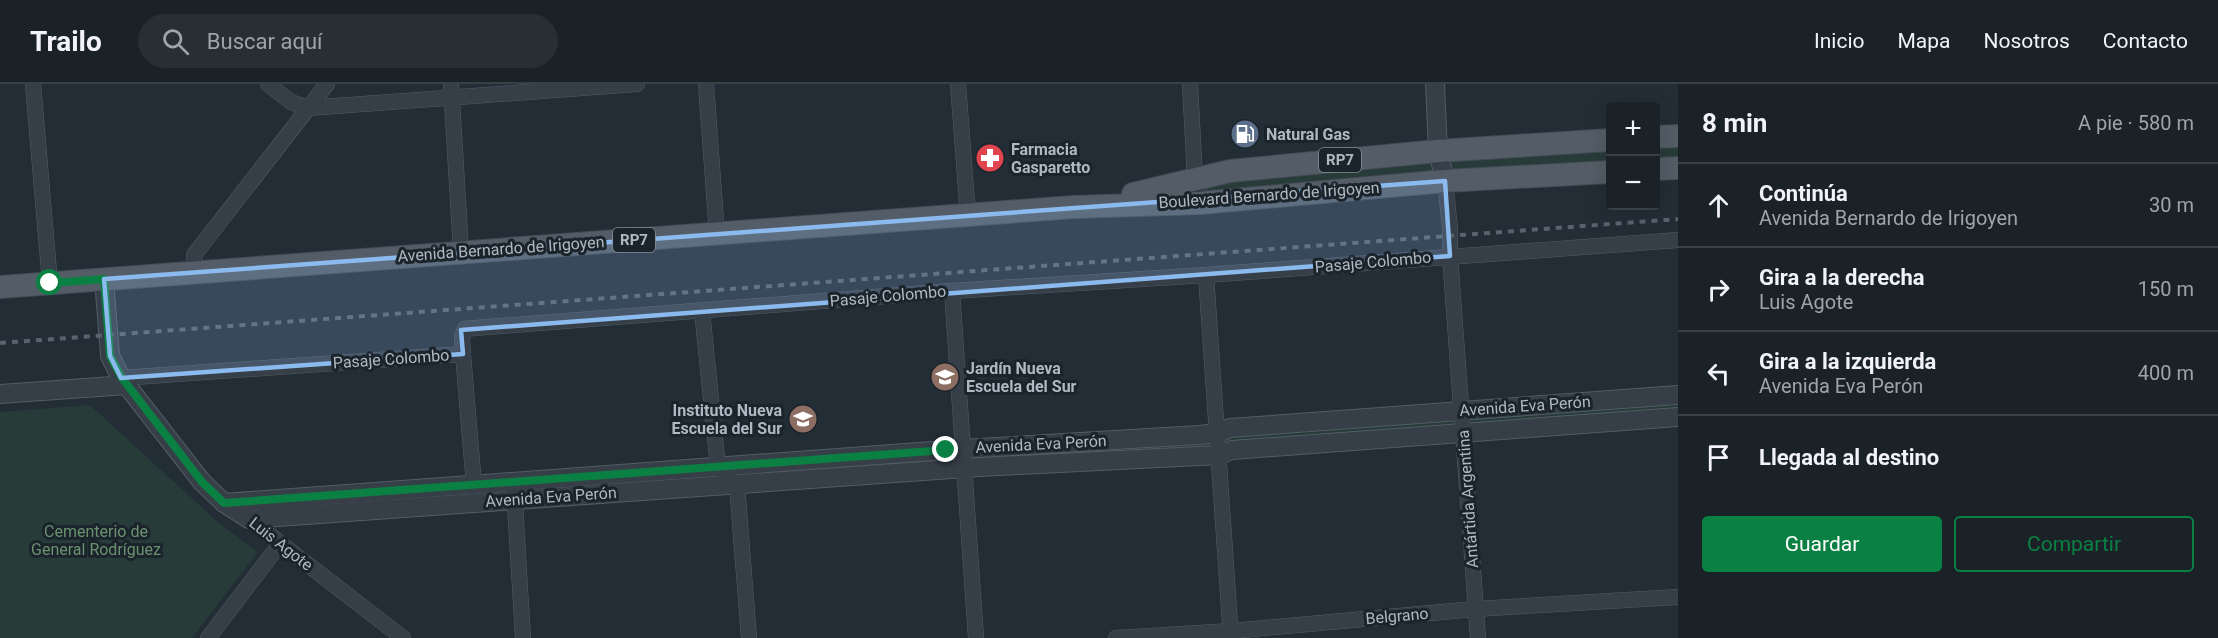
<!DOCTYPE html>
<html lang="es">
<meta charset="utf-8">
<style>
:root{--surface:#1a2228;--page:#272f34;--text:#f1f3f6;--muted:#9fa4a8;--line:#383f45;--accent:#0b8043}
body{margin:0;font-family:Roboto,sans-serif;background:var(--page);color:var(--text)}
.controls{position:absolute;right:18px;top:18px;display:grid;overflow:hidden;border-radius:6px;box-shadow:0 6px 24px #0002}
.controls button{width:54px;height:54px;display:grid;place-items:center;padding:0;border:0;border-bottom:2px solid var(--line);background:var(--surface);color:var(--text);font:30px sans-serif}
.stop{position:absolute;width:18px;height:18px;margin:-14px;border:4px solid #0b8043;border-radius:50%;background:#fff}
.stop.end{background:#0b8043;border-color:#fff;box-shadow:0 2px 6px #0008}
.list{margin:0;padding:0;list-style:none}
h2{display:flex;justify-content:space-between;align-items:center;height:78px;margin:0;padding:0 24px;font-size:26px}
h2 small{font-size:20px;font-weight:400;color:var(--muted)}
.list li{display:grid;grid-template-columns:39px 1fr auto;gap:18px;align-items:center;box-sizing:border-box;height:84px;padding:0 24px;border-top:2px solid var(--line)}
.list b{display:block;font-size:22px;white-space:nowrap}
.list p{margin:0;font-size:20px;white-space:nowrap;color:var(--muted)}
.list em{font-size:20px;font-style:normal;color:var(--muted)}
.actions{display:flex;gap:12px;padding:18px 24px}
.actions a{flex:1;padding:14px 0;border:2px solid var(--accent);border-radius:6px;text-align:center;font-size:21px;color:var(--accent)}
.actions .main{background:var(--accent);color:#fff}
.icon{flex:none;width:33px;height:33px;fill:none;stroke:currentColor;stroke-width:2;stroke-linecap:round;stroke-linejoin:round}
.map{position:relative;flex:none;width:1678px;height:554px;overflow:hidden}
header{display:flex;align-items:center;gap:36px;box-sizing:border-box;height:84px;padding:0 30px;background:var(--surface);border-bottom:2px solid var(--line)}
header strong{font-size:28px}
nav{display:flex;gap:33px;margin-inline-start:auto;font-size:21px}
.search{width:420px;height:54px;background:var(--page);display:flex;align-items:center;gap:15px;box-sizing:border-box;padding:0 21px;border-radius:33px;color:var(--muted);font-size:22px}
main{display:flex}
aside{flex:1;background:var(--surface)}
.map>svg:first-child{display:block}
.green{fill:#273b39}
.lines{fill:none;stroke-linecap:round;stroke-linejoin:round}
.minor-casing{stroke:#535c65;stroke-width:16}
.tertiary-casing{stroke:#535c65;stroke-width:20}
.primary-casing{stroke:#424a53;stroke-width:24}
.minor{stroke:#363e47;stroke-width:15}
.tertiary{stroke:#363e47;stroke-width:18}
.primary{stroke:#545d67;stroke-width:22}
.rail{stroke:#58636e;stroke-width:4;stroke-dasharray:6 6;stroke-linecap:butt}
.route{stroke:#0b8043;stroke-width:8}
.marked{fill:#8abaee;fill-opacity:0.2;stroke:#8abaee;stroke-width:4.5;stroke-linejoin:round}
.labels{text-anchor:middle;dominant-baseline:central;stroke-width:6;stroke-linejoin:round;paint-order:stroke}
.shield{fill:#1b232b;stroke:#838c95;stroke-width:1.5}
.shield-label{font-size:15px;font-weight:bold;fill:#b0b9c3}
.poi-label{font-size:16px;font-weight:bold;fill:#b0b9c3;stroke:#1b232b;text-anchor:start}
.street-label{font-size:16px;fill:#b0b9c3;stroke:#1b232b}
.park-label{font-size:16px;fill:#6a926f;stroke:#1b232b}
</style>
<header>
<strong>Trailo</strong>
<div class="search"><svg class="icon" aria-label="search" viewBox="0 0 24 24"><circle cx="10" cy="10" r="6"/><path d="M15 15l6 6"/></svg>Buscar aquí</div>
<nav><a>Inicio</a><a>Mapa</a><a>Nosotros</a><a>Contacto</a></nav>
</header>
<main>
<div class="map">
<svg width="1678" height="554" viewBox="0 0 1678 554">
<rect width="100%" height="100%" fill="#222d36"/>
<g class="green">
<polygon points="1678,52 1678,84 1656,85 1656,53"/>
<polygon points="1610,56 1610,88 1126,111 1215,90"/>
<polygon points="1678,317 1678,329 1444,347 260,425"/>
<polygon points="90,321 219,439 258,468 192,554 0,554 0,328"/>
</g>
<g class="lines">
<g class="minor-casing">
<g id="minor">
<polyline points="33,0 50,199"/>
<polyline points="268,0 291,18 308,24 637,0"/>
<polyline points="451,0 461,167"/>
<polyline points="706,0 717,151"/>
<polyline points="958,0 968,132"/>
<polyline points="1190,0 1195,95 1200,119"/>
<polyline points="1445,97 1450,144 1450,172 1478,554"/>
<polyline points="195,187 194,171 327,0"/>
<polyline points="1206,191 1231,554"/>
<polyline points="952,207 976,554"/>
<polyline points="702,227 718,383 737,401 749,554"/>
<polyline points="463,270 474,401"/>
<polyline points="121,294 463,270 462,253 465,245 475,244 952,207 1206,191 1678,156"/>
<polyline points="514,404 523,554"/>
<polyline points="249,435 403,554"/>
<polyline points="208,554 280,460"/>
<polyline points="1116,554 1231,547 1475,525 1678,513"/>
</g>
</g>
<g class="tertiary-casing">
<g id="tertiary">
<polyline points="1435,0 1438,67 1445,97"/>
<polyline points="104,195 110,272 121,294 202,398 224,419 249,435 980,383 1219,371 1232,366 1678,333"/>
<polyline points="0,310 127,301"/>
<polyline points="224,419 946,366 1199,351 1218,349 1230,344 1678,311"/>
</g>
</g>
<g class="primary-casing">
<g id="primary">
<polyline points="1656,53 1678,52"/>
<polyline points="1656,85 1678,84"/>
<polyline points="1133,110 1230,87 1438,67 1610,56"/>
<polyline points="0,203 1073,123 1200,119 1445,97 1610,88"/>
</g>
</g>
<use href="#minor" class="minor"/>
<use href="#tertiary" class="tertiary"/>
<use href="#primary" class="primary"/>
<polyline class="rail" points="0,259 1678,135"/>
</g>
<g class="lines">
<polyline class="route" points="50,199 104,195 110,272 122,294 202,398 224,419 946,366"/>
</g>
<path class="marked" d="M 1445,97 L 1450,172 L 461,246 L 463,270 L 121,294 L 110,272 L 104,195 Z"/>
<defs>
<g id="fuel-disc" transform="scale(1.5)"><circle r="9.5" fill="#5c6f8a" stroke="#1b232b"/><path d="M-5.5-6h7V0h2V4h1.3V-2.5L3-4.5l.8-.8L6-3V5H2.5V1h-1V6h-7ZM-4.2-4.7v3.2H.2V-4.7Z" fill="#fff"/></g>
<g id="pharmacy-disc" transform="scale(1.5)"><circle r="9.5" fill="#e0444e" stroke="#1b232b"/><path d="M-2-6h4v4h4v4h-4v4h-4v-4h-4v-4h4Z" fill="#fff"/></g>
<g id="school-disc" transform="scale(1.5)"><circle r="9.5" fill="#8d6e63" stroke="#1b232b"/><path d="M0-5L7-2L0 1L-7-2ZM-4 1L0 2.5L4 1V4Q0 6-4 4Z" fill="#fff"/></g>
<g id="university-disc" transform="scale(1.5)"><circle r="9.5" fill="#8d6e63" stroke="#1b232b"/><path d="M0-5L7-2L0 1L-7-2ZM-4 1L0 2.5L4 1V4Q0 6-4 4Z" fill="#fff"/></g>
</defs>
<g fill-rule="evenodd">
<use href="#fuel-disc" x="1245" y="50"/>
<use href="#pharmacy-disc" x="990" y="74"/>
<use href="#school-disc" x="945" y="293"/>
<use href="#university-disc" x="803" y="335"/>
</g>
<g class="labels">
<g class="shield">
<rect x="1319" y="64" width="42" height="24" rx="4.5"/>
<rect x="613" y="144" width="42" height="24" rx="4.5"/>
</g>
<g class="shield-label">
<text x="1340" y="76">RP7</text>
<text x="634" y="156">RP7</text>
</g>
<g class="poi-label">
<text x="1266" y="50">Natural Gas</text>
<text x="1011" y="65">Farmacia<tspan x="1011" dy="18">Gasparetto</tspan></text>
<text x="966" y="284">Jardín Nueva<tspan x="966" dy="18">Escuela del Sur</tspan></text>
<text x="782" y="326" text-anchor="end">Instituto Nueva<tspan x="782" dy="18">Escuela del Sur</tspan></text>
</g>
<g class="street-label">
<text transform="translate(1269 111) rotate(-4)">Boulevard Bernardo de Irigoyen</text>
<text transform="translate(501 165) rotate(-4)">Avenida Bernardo de Irigoyen</text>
<text transform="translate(1373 178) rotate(-5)">Pasaje Colombo</text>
<text transform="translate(888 212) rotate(-5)">Pasaje Colombo</text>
<text transform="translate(391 275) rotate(-4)">Pasaje Colombo</text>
<text transform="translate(1525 322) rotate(-4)">Avenida Eva Perón</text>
<text transform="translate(1041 360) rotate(-3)">Avenida Eva Perón</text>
<text transform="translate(551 413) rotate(-4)">Avenida Eva Perón</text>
<text transform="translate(1468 415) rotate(-94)">Antártida Argentina</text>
<text transform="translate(281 460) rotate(38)">Luis Agote</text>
<text transform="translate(1397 532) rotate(-5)">Belgrano</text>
</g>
<g class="park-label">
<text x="96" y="447">Cementerio de<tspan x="96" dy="18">General Rodríguez</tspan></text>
</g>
</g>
</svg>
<div class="controls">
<button>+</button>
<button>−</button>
</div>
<div class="stop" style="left:50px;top:199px"></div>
<div class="stop end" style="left:946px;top:366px"></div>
</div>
<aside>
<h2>8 min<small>A pie · 580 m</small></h2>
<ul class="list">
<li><svg class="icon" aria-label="ahead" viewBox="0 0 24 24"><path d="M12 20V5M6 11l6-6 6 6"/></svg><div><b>Continúa</b><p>Avenida Bernardo de Irigoyen</p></div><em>30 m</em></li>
<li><svg class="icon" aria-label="right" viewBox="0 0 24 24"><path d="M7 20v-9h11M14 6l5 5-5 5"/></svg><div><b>Gira a la derecha</b><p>Luis Agote</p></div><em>150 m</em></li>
<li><svg class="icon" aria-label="left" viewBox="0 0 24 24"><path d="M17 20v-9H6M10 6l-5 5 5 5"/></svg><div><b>Gira a la izquierda</b><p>Avenida Eva Perón</p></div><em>400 m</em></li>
<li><svg class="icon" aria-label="arrive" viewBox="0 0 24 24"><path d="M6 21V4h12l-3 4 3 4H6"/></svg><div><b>Llegada al destino</b></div></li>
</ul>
<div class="actions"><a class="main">Guardar</a><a>Compartir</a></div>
</aside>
</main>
